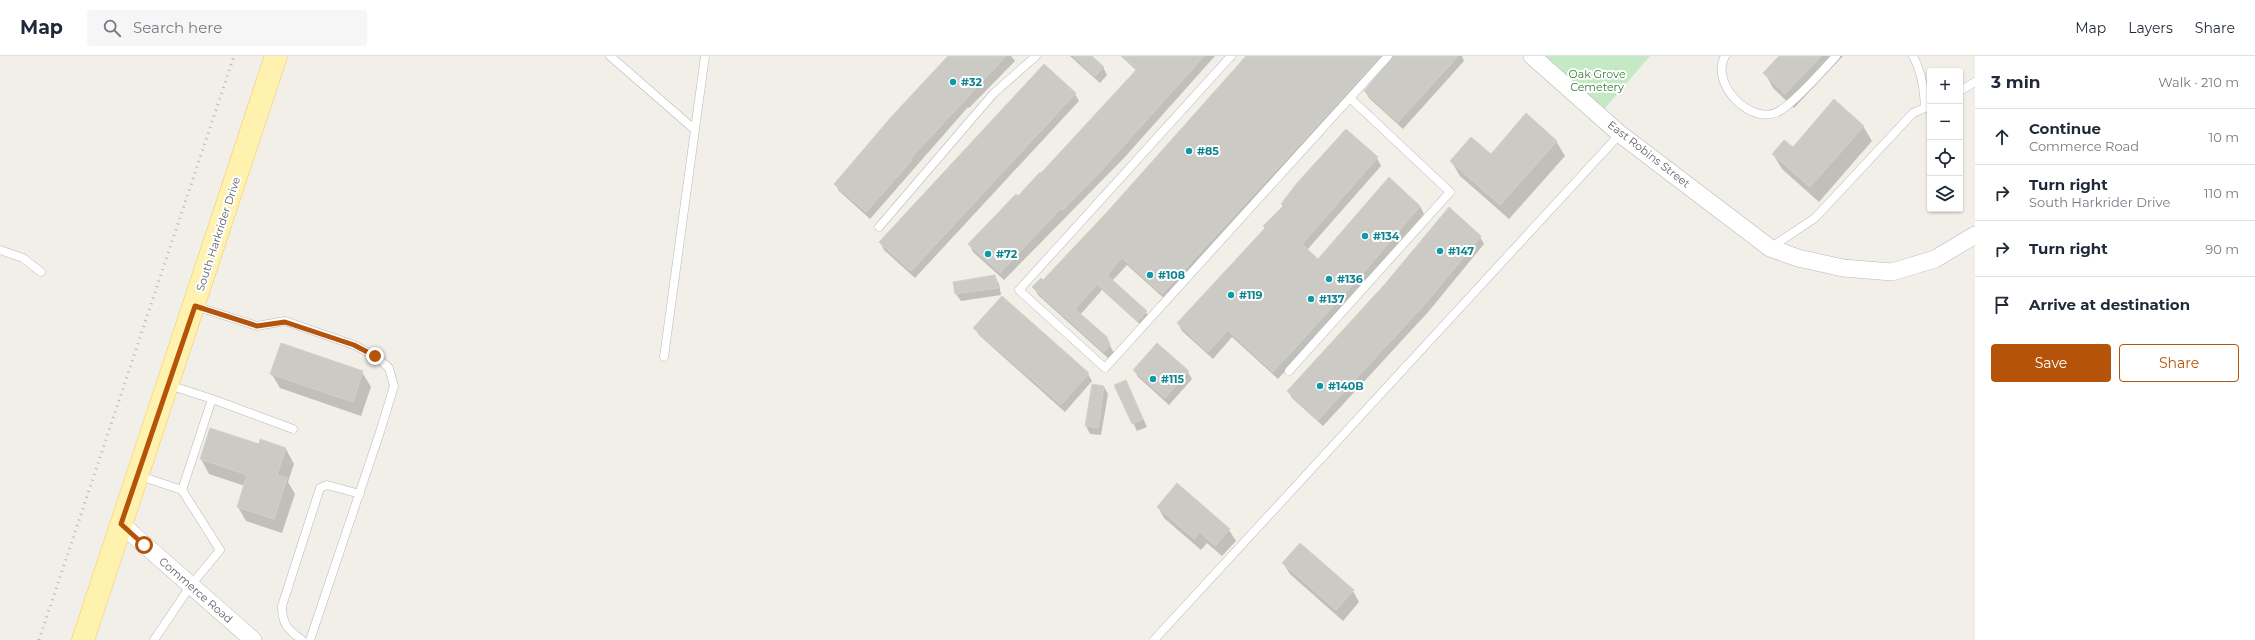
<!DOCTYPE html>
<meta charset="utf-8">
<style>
:root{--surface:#fff;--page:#f6f6f7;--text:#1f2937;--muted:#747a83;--line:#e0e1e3;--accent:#b45309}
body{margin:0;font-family:Montserrat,sans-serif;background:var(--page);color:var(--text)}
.controls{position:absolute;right:12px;top:12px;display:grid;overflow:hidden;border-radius:4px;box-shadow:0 1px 3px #0004}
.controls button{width:36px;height:36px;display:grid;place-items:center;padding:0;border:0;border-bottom:1px solid var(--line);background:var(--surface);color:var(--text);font:20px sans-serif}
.stop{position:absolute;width:12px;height:12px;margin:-9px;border:3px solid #b45309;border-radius:50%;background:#fff}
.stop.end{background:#b45309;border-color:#fff;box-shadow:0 1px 4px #0008}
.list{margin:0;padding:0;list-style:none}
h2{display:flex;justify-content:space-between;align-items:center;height:52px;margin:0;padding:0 16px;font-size:17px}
h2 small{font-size:13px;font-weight:400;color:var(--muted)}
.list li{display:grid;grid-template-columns:26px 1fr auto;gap:12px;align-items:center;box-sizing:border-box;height:56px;padding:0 16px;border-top:1px solid var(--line)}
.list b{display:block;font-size:15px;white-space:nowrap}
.list p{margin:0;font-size:13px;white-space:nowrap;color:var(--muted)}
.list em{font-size:13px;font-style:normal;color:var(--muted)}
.actions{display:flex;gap:8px;padding:12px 16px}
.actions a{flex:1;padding:9px 0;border:1px solid var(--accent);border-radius:4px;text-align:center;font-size:14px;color:var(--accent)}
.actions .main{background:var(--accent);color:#fff}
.icon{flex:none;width:22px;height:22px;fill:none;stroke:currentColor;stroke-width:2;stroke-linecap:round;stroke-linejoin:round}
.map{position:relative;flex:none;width:1975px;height:584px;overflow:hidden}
header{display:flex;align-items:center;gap:24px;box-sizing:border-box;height:56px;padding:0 20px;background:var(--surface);border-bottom:1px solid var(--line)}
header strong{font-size:19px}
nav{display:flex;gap:22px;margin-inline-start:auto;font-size:14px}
.search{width:280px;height:36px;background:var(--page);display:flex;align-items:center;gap:10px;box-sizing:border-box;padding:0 14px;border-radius:4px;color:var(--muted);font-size:15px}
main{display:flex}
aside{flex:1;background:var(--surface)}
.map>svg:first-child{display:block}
.green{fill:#c5e8c5}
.shadow{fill:#0003}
.building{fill:#cccac5;stroke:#d6d1c6}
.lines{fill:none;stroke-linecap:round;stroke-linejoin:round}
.lane-casing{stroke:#b5b8bc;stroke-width:9}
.street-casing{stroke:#b5b8bc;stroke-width:18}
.primary-casing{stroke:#f2c960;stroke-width:23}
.lane{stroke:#fff;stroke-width:8}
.street{stroke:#fff;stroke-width:17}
.primary{stroke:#fff2af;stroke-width:22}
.rail{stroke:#b6b7b8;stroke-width:3;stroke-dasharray:1 5;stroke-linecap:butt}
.route{stroke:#b45309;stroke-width:5}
.culture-dot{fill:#0f9aa8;stroke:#fff;stroke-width:1.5}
.labels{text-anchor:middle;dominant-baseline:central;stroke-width:4;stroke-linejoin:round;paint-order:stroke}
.park-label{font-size:11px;fill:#348238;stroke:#fff}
.culture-label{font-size:11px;font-weight:bold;fill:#0d838f;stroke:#fff;text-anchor:start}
.street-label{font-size:11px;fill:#5f6368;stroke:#fff}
</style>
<header>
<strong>Map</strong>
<div class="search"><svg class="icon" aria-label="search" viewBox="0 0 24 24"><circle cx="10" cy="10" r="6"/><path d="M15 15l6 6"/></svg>Search here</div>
<nav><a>Map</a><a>Layers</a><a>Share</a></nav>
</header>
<main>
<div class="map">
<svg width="1975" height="584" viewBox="0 0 1975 584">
<rect width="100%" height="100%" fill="#f1efe8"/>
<polygon class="green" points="1532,0 1650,0 1600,58"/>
<g class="shadow">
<polygon points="951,0 1011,0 1015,5 969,52 968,51 870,163 839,135 835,128"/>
<polygon points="1070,0 1091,0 1103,11 1107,19 1100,27"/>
<polygon points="1121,0 1215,0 1124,102 1004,224 973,196 969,188 1041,118 1137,15"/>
<polygon points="1248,0 1462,0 1464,5 1403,73 1369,42 1365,35 1394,3 1388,3 1167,245 1127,209 1112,225 1146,256 1150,263 1143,271 1102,234 1080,259 1106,282 1114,297 1109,303 1038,239 1034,231 1043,225 1109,155"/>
<polygon points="1780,0 1843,0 1794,52 1773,32 1765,17"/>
<polygon points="1075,38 1079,45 915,222 884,194 880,186"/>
<polygon points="1863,70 1872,85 1819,146 1782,113 1773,98"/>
<polygon points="1556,85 1565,100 1509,163 1460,120 1451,105"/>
<polygon points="1377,102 1381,110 1307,194 1318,204 1420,150 1424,158 1363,230 1278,323 1232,281 1213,303 1182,275 1178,267"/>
<polygon points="1480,181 1484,188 1429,255 1323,370 1292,342 1288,335"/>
<polygon points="995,220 999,228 1001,239 961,245 956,238 955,226"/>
<polygon points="975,272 1088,318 1092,325 1065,356 979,279"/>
<polygon points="1134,314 1188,316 1192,323 1169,349 1138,321"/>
<polygon points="362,316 371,331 361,360 280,332 271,317"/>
<polygon points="1115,330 1130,333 1147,371 1137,375"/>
<polygon points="1104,331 1108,338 1101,379 1090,378 1086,370"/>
<polygon points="260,389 286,393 294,408 288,426 295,438 282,477 246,465 238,451 245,430 209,418 201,403"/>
<polygon points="1158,451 1229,474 1236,485 1222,500 1207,487 1201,494 1164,462"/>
<polygon points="1283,507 1353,535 1359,546 1343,565 1290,518"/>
</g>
<g class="building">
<polygon points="948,0 1006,0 911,102 912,104 866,156 834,128 892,60"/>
<polygon points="1073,0 1092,0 1104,11 1095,20"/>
<polygon points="1123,0 1204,0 1101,115 1063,154 1061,152 1000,217 968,188 1016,138 1018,140 1040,116 1041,117 1137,13"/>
<polygon points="1246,0 1381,0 1162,238 1122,202 1107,219 1147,255 1138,265 1097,228 1075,253 1107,281 1110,289 1104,296 1032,231 1041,222 1043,224 1108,155"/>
<polygon points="1393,0 1458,0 1398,66 1364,35"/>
<polygon points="1779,0 1821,0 1785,38 1763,17"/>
<polygon points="1044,8 1076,37 911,215 879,186"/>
<polygon points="1834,43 1864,70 1810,131 1772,98 1784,84 1793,91"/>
<polygon points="1526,57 1557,85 1500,149 1450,105 1471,81 1491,98"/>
<polygon points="1346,73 1378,101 1302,188 1318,203 1389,121 1420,150 1359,222 1273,316 1228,274 1208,296 1177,267 1265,172 1263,170 1283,150 1281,148 1297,127"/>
<polygon points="1449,151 1481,180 1425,248 1318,364 1287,335 1385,228"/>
<polygon points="995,219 998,232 955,238 953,226"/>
<polygon points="1002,240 1089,317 1061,349 973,272"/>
<polygon points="281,287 363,315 353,346 270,318"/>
<polygon points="1157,287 1189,315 1165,342 1133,314"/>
<polygon points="1126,324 1143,363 1132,368 1114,329"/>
<polygon points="1092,328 1104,330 1098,372 1085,370"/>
<polygon points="210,372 259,388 260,383 286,392 277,419 287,422 274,463 237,451 247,419 200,403"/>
<polygon points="1177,427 1230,473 1215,490 1200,476 1194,483 1157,451"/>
<polygon points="1300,487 1354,534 1336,554 1282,507"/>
</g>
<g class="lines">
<g class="lane-casing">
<g id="lane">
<polyline points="610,0 694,73"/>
<polyline points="1231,0 1019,234 1105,312 1388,0"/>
<path d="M 1725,0 C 1709,28 1753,73 1781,54 C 1797,44 1822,15 1836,0"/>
<path d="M 1913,0 C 1922,17 1924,33 1925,52"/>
<polyline points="1960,35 1975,26"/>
<polyline points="879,171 993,38 1036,0"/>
<polyline points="1770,192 1815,162 1913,57 1930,50"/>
<polyline points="0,194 23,202 41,216"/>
<polyline points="195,250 257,270 285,265 354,289 375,300 389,312 394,330 380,376 310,584"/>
<polyline points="664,301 705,0"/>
<polyline points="1289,315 1450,136 1350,42"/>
<polyline points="212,343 293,373"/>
<polyline points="137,419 182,434 212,343 169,329"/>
<polyline points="154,584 191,529 220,494 182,434"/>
<path d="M 302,584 C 287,573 282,568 282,550 L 320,432 L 327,429 L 360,438"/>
<polyline points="1154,584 1620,78"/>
</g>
</g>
<g class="street-casing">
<g id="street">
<polyline points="1532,0 1620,78 1770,192 1798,202 1843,212 1892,216 1935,203 1975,179"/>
<polyline points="121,468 253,584"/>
</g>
</g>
<g class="primary-casing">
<polyline id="primary" points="83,584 276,0"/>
</g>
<use href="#lane" class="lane"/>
<use href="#street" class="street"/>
<use href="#primary" class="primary"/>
<polyline class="rail" points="39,584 234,0"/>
</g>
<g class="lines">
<polyline class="route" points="144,489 121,468 195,250 257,270 285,266 354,289 375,300"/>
</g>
<g class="culture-dot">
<circle cx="953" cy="26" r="4"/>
<circle cx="1189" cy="95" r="4"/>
<circle cx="1365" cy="180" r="4"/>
<circle cx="1440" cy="195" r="4"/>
<circle cx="988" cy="198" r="4"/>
<circle cx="1150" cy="219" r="4"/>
<circle cx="1329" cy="223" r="4"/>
<circle cx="1231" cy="239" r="4"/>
<circle cx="1311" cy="243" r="4"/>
<circle cx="1153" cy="323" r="4"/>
<circle cx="1320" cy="330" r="4"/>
</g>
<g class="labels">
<g class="park-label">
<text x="1597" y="18">Oak Grove<tspan x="1597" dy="13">Cemetery</tspan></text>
</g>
<g class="culture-label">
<text x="961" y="26">#32</text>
<text x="1197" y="95">#85</text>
<text x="1373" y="180">#134</text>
<text x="1448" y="195">#147</text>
<text x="996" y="198">#72</text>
<text x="1158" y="219">#108</text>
<text x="1337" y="223">#136</text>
<text x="1239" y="239">#119</text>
<text x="1319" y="243">#137</text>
<text x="1161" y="323">#115</text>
<text x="1328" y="330">#140B</text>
</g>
<g class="street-label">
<text transform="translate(1649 98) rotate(38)">East Robins Street</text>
<text transform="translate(218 178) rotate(-72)">South Harkrider Drive</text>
<text transform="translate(196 534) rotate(41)">Commerce Road</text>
</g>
</g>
</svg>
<div class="controls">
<button>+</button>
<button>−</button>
<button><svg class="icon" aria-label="locate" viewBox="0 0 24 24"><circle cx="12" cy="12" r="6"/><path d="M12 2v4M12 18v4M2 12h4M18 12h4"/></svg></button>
<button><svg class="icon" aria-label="layers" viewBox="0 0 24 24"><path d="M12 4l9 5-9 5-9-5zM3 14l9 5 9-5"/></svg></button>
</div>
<div class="stop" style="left:144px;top:489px"></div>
<div class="stop end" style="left:375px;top:300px"></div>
</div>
<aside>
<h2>3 min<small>Walk · 210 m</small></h2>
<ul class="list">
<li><svg class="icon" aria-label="ahead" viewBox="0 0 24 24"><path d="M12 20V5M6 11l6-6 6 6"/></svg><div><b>Continue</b><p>Commerce Road</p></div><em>10 m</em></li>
<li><svg class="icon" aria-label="right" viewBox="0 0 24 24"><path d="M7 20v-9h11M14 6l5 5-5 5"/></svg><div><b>Turn right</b><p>South Harkrider Drive</p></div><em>110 m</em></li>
<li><svg class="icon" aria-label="right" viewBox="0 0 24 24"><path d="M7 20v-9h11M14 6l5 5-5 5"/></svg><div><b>Turn right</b></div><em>90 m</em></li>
<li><svg class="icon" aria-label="arrive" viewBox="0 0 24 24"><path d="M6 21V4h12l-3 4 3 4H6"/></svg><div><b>Arrive at destination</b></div></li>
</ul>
<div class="actions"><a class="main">Save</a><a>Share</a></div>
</aside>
</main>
